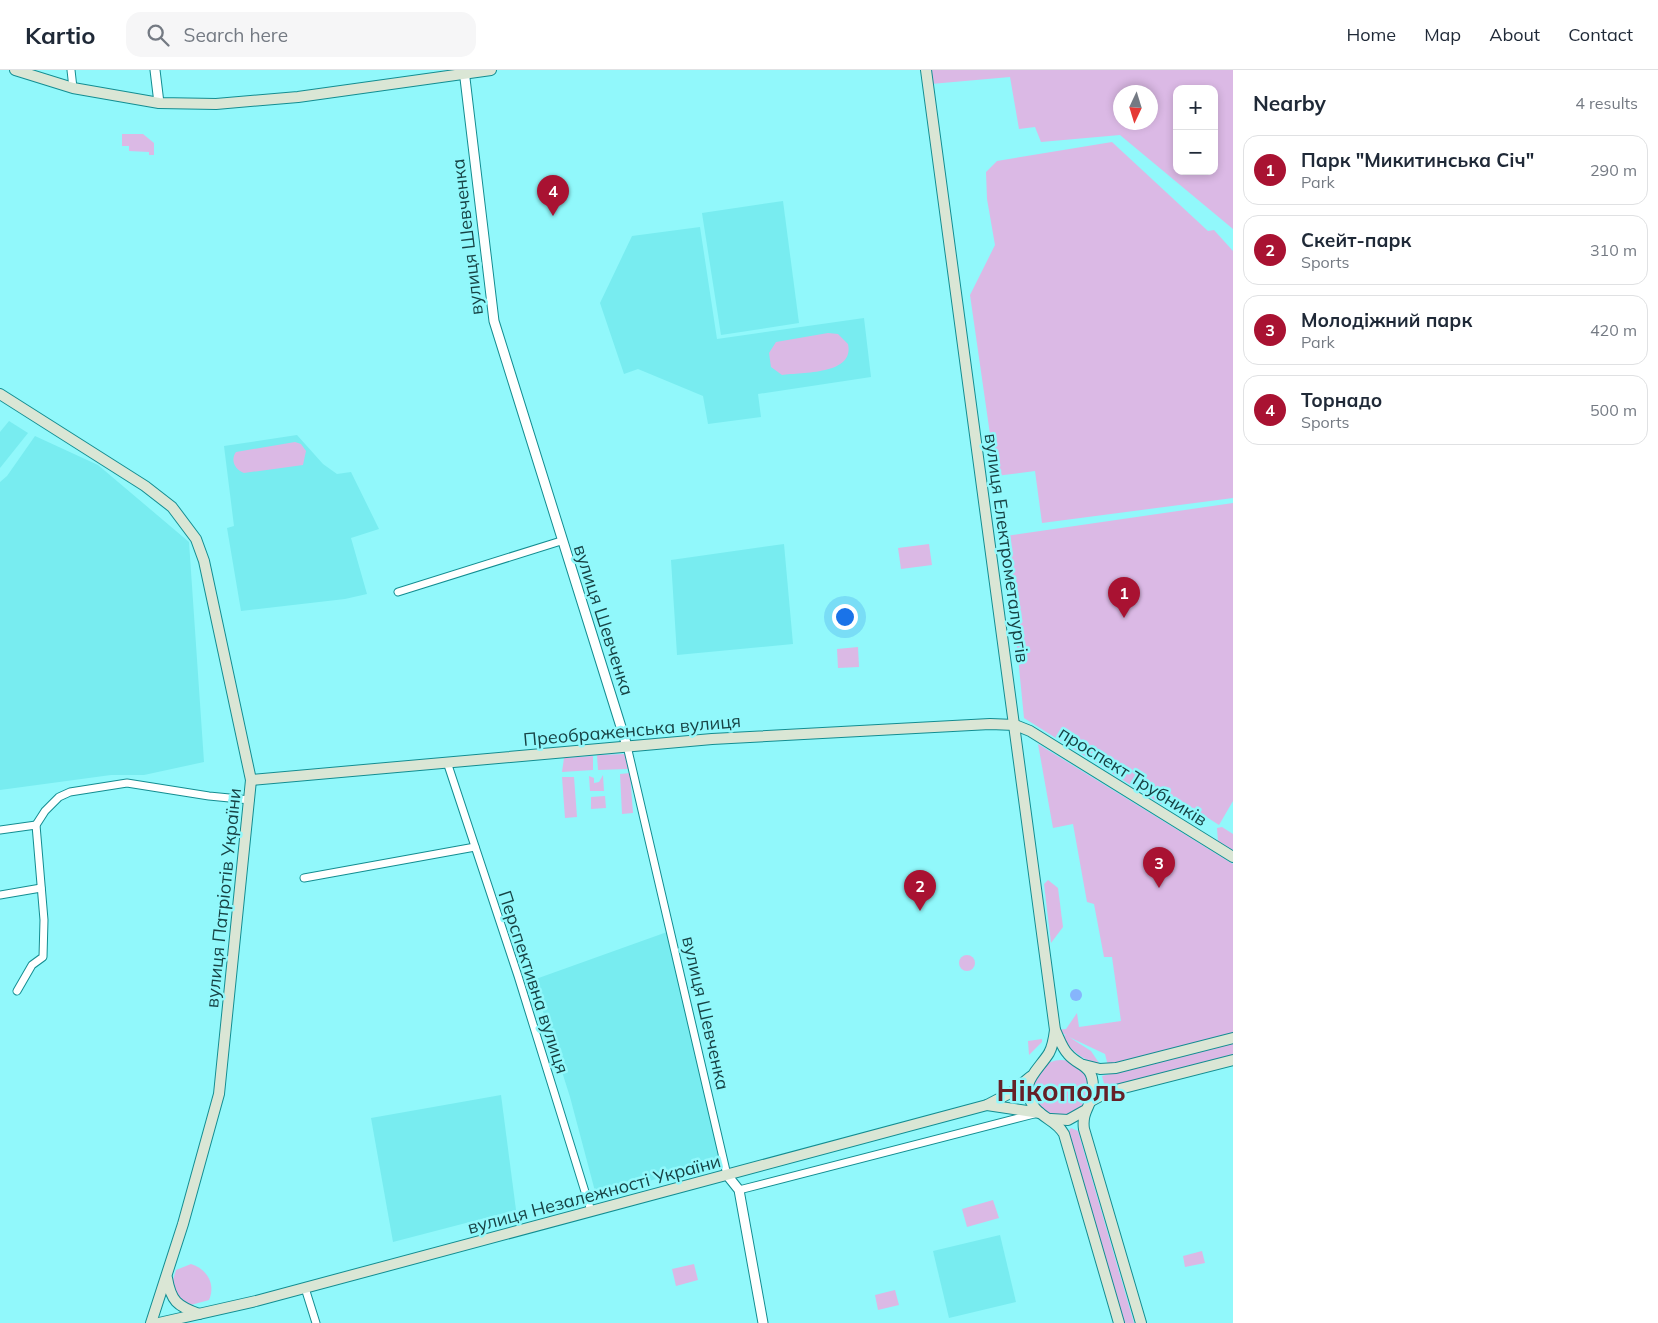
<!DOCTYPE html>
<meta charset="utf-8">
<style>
:root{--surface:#fff;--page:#f6f6f7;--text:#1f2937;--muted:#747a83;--line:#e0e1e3;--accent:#a91232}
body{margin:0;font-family:Mulish,sans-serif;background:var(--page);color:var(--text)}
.controls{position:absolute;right:15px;top:15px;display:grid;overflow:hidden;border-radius:10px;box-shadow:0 2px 8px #0003}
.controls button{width:45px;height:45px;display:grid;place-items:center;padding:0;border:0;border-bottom:1px solid var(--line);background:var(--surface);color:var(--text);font:25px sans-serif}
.compass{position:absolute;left:1113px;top:15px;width:45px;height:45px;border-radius:50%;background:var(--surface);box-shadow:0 2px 8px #0003;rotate:184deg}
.you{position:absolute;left:844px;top:546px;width:18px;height:18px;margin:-12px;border:4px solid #fff;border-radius:50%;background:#1a73e8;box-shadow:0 0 0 8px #1a73e833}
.badge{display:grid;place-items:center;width:32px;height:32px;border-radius:50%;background:var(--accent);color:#fff;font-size:16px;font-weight:700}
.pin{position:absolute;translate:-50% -41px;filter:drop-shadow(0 1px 2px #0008)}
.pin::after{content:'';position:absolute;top:26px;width:18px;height:15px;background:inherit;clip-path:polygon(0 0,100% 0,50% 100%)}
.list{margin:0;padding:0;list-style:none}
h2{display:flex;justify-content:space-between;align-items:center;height:65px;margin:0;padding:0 20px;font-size:21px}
h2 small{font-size:16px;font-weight:400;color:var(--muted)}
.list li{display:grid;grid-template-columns:32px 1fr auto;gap:15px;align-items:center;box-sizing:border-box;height:70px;margin:0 10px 10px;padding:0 10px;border:1px solid var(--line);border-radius:15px}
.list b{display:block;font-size:19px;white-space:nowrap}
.list p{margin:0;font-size:16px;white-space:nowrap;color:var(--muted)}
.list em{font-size:16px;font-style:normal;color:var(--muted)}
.icon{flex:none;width:28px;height:28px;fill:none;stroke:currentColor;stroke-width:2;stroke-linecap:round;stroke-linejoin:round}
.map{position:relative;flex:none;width:1233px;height:1253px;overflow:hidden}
header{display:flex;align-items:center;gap:30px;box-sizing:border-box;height:70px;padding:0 25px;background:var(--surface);border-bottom:1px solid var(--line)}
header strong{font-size:24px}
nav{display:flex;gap:28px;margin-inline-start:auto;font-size:18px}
.search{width:350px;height:45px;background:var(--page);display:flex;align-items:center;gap:12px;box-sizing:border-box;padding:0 18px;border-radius:15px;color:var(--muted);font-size:19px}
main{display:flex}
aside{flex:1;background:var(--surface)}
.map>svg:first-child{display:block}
.built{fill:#78ecf0}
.green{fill:#dbb9e5;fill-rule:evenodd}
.water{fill:#86b5fc}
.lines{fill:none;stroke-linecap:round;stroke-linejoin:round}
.minor-casing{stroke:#138d91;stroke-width:9}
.tertiary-casing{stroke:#138d91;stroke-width:11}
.secondary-casing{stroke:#138d91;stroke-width:12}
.minor{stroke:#fff;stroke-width:7}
.tertiary{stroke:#fff;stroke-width:9}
.secondary{stroke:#dae6d5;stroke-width:10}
.labels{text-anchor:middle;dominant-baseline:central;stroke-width:5;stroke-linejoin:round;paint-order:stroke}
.street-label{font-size:18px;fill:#174345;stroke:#91f8fb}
.town-label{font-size:28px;font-weight:bold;fill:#662027;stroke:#91f8fb}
</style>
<header>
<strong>Kartio</strong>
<div class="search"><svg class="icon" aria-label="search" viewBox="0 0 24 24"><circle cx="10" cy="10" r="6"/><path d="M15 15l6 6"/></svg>Search here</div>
<nav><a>Home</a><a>Map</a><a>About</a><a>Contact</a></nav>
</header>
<main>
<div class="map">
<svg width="1233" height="1253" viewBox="0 0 1233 1253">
<rect width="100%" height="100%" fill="#91f8fb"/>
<g class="built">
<polygon points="783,131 799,253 721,265 702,143"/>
<polygon points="700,157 717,269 864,248 871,307 758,324 761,347 708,354 703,326 638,299 624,304 600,233 632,166"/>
<polygon points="9,351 28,363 0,398 0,362"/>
<polygon points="297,365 323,394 337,404 351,402 379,459 351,468 367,524 345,529 241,541 227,458 234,456 224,376"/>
<polygon points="35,366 98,395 189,472 204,692 144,705 111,705 0,720 0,412 7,406"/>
<polygon points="784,474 793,574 677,585 671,490"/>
<polygon points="667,862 721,1092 596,1125 570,1027 533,910"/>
<polygon points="501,1025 516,1140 393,1172 371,1048"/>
<polygon points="1000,1165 1016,1232 949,1248 933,1181"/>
</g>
<g class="green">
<path d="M 929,0 L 1233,0 L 1233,159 L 1120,65 L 1041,72 L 1035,57 L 1019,59 L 1010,7 L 931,14 ZM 1177,19 L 1214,19 L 1214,101 L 1177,101 ZM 1120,22 L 1150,22 L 1150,52 L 1120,52 Z"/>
<polygon points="122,64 143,64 154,73 154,85 149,85 149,82 129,81 129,76 122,76"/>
<polygon points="1112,72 1208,161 1214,160 1233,181 1233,428 1042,453 1035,401 996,406 970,225 995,175 987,129 986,102 997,91"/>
<path d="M 828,263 L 838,264 L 848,274 C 855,305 802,302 782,305 L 771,297 L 769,283 L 776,272 Z"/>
<path d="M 295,372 L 301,374 L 306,381 L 303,395 L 244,403 C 235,400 230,390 236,382 Z"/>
<polygon points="1233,433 1233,731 1219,755 1180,730 1161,734 1024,648 1006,466"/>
<polygon points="929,474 932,495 901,499 898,478"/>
<polygon points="858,577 859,597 838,598 837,579"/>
<path d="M 1038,674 L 1233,794 L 1233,963 L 1108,996 L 1105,984 L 1069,967 L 1091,981 L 1101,996 C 1088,992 1067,980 1063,966 L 1066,965 L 1055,960 L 1066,959 L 1077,943 L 1079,957 L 1121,951 L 1112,887 L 1104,887 L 1094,834 L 1087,832 L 1073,754 L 1053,758 Z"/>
<polygon points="626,684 628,699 598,700 597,685"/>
<polygon points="593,686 593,700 562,702 564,688"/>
<polygon points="630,703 633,743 622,744 620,704"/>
<polygon points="603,705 604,721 590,721 589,706 594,708 594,713 599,712"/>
<polygon points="562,707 574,707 577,747 565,748"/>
<polygon points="605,726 606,738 591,739 591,727"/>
<polygon points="1222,757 1233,764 1233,780 1218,771 1217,758"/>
<polygon points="1048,810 1058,818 1063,857 1051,873 1044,814"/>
<circle cx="967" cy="893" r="8"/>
<polygon points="1042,969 1042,972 1029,985 1028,971"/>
<polygon points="1233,973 1233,987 1106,1021 1102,1006"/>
<circle cx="1061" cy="1018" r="28"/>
<polygon points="1071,1058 1078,1061 1134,1253 1122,1253 1068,1062"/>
<polygon points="993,1130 999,1148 967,1157 962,1139"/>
<polygon points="1202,1181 1205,1193 1185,1197 1183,1186"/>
<path d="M 191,1194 C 207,1199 216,1214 209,1230 L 191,1235 L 178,1227 L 172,1213 L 176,1200 Z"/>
<polygon points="694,1194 698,1210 676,1216 672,1199"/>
<polygon points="895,1220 899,1235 878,1240 875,1225"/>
</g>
<circle class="water" cx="1076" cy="925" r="6"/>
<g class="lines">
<g class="minor-casing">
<g id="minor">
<polyline points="71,0 73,18"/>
<polyline points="398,522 561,471"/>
<polyline points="627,676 727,1105"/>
<polyline points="447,692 518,906 591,1141"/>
<polyline points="0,760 36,755"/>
<polyline points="304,808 475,777"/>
<polyline points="0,825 41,818"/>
<polyline points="17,921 32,895 43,887 44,850 36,755 45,741 59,727 70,722 127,713 209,726 250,730"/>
<polyline points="739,1120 1034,1044"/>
<polyline points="305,1218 316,1253"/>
</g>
</g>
<g class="tertiary-casing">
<g id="tertiary">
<polyline points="155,0 159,33"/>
<polyline points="464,0 494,251 627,676"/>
<polyline points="727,1105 739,1120 763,1253"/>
</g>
</g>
<g class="secondary-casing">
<g id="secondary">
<polyline points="15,0 73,18 159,33 216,34 298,27 491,0"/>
<path d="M 926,0 L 1055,960 C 1059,968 1062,978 1068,984 C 1079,997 1093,994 1093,1017 C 1094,1034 1081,1040 1084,1059 L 1141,1253"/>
<polyline points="0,324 145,416 172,437 196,469 204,491 251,710 219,1024 183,1154 151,1253"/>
<polyline points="251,710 712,669 990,654 1015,655 1030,661 1233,787"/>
<path d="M 1055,960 C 1054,968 1053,976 1049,983 C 1038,1001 1016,1014 1035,1038 C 1044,1049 1057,1051 1064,1064 L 1119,1253"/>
<polyline points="1084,995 1100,999 1116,998 1233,968"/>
<polyline points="1091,1031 1108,1022 1233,990"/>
<polyline points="987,1035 1040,1043"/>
<polyline points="1051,1049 1068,1050 1084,1041"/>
<path d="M 167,1208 C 171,1231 177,1236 199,1244"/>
<polyline points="159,1253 256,1231 987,1035 1012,1022 1030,1007"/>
</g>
</g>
<use href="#minor" class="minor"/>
<use href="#tertiary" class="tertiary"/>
<use href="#secondary" class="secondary"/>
</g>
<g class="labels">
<g class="street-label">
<text transform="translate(467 167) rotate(-97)">вулиця Шевченка</text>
<text transform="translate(1007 478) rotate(82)">вулиця Електрометалургів</text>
<text transform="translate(604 550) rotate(72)">вулиця Шевченка</text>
<text transform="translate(632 660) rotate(-5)">Преображенська вулиця</text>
<text transform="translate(1133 706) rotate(32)">проспект Трубників</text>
<text transform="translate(223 828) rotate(-84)">вулиця Патріотів України</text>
<text transform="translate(534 912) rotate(72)">Перспективна вулиця</text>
<text transform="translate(706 943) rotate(77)">вулиця Шевченка</text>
<text transform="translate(594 1124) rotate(-15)">вулиця Незалежності України</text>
</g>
<g class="town-label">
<text x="1061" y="1020">Нікополь</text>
</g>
</g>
</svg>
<div class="controls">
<button>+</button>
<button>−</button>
</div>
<svg class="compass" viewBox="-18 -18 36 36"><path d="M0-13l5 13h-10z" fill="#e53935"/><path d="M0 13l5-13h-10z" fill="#747a83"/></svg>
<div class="you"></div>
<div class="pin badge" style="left:1124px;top:548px">1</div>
<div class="pin badge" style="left:920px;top:841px">2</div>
<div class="pin badge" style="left:1159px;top:818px">3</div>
<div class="pin badge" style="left:553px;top:146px">4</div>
</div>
<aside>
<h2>Nearby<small>4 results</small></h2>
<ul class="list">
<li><span class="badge">1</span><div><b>Парк &quot;Микитинська Січ&quot;</b><p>Park</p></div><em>290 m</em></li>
<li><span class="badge">2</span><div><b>Скейт-парк</b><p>Sports</p></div><em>310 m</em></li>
<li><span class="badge">3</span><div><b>Молодіжний парк</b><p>Park</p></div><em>420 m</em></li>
<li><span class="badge">4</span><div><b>Торнадо</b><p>Sports</p></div><em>500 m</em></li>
</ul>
</aside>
</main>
